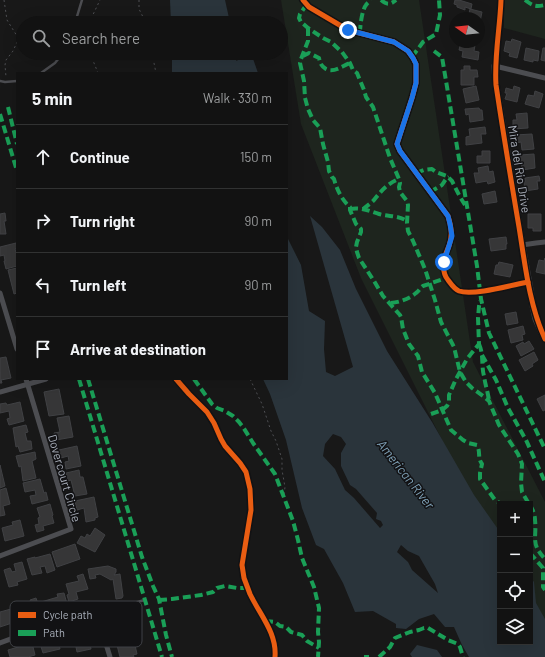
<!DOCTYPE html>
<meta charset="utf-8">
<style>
:root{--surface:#121212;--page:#1f2020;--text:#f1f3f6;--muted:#9c9e9f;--line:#313232}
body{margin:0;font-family:Barlow,sans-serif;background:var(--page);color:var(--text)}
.controls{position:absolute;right:12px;bottom:12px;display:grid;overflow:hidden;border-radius:0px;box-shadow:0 4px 16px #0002}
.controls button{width:36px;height:36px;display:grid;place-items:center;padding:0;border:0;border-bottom:1px solid var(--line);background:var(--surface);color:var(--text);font:20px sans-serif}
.compass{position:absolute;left:449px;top:12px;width:36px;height:36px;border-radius:50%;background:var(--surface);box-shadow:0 4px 16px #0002;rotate:284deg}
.stop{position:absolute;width:12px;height:12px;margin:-9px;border:3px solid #1a73e8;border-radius:50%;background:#fff}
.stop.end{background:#1a73e8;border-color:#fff;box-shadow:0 1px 4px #0008}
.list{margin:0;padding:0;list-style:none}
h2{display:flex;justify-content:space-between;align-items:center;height:52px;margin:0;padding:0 16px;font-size:17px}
h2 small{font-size:13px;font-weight:400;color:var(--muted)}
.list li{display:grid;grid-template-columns:26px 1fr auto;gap:12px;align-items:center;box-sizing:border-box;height:64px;padding:0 16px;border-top:1px solid var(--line)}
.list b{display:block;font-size:15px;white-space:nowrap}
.list em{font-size:13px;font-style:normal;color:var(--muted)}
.icon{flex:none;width:22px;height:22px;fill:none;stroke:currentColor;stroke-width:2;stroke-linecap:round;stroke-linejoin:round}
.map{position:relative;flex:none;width:545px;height:657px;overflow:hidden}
.search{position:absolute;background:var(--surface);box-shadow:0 4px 16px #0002;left:16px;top:16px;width:272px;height:44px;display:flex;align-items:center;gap:10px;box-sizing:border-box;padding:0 14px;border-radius:22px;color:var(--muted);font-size:15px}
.panel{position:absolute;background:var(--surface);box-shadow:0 4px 16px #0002;left:16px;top:72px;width:272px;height:308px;border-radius:0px}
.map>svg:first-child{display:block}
.green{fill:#1e251e}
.water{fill:#2a343b;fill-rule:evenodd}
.building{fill:#363637;stroke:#404144}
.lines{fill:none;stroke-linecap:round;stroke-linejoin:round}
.path{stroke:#4e4f53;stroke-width:1;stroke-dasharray:2 3;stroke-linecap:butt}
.lane{stroke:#4c4d51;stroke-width:2.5}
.street{stroke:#4c4d51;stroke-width:5}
.secondary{stroke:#4b4c4f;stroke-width:7}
.quiet{stroke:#1a9f57;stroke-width:4;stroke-dasharray:8 4;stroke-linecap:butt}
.cycleway-casing{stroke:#121214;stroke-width:8}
.cycleway{stroke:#e95d12;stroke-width:5}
.route{stroke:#1a73e8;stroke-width:5}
.labels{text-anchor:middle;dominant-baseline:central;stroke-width:3;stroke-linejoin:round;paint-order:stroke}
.street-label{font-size:12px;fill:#a9afba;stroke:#121214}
.water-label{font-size:13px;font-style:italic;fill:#7ea0b6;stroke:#121214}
.key{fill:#121214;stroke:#3f4146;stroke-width:1}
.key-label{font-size:11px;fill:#a9afba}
</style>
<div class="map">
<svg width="545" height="657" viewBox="0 0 545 657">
<rect width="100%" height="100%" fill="#181818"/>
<g class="green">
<polygon points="281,0 419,0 473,362 545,502 545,633 530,615 530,504 500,504 500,556 361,278 301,124"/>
<polygon points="504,0 545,0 545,39 504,28"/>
</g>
<g class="water">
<polygon points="170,0 225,0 229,18 229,23 171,23"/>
<polygon points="172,53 230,53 230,55 237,61 242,53 251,53 258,73 172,73"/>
<path d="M 310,216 L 322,227 L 340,250 L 356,289 L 387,351 L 432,422 L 474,495 L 500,532 L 500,642 L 530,642 L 530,577 L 534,582 L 536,603 L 545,619 L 545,657 L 469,657 L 462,645 L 454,627 L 445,627 L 434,614 L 419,619 L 406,629 L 396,628 L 396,624 L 373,611 L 355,612 L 343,583 L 324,549 L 316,545 L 302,508 L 286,440 L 270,394 L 263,379 L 287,379 L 287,237 L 301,265 L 309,311 L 325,321 L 324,349 L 326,372 L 335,376 L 353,367 ZM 333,434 L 341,437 L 346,444 L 341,453 L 341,466 L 350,485 L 356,489 L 377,513 L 376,519 L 381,521 L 383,525 L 380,528 L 354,498 L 345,490 L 335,469 L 323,456 L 325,444 ZM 401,545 L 408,551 L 419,556 L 435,584 L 438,593 L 412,570 L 408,562 L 397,552 Z"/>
<polygon points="417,645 437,650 442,657 412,657 410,654"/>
</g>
<g class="building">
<polygon points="455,0 459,0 472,4 471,9 465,7 465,10 457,7 457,5 454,4"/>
<polygon points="470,9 482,12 480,22 479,18 468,18"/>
<polygon points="512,39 521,42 517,58 509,56 510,53 504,51 506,41 511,42"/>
<polygon points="461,42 475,45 474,51 479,52 478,60 462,57 463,51 459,50"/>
<polygon points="526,48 539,51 538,61 533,60 533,62 524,60"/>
<polygon points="543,48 545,48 545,61 541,60"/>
<polygon points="464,66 470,66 470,70 477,70 478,77 474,77 474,85 461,85 461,70 464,70"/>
<polygon points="476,86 479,100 466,103 463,89"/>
<polygon points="514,86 520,88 517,102 505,99 507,93 505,93 506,88 513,90"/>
<polygon points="535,91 543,94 539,108 525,104 528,95 534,96"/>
<polygon points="479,108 480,110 482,110 483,120 470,122 469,114 466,115 465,109"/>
<polygon points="527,113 528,128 513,129 513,120 517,120 516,114"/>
<polygon points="485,127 486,134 481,134 482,143 466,145 466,137 470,136 469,129"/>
<polygon points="532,134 534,149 522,150 521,142 516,143 515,135"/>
<polygon points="482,151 490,151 490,163 477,163 477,156 482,156"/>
<polygon points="534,154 535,168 522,170 520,155"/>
<polygon points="488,166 489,172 493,171 495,182 488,184 487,181 476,183 474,173 479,173 478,168"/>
<polygon points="539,176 540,181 537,181 538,189 525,191 524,182 525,182 525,178"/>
<polygon points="495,191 497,202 484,204 482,194"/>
<polygon points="5,213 6,221 4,221 6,234 0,234 0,214"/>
<polygon points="528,214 541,214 541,231 533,231 533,228 528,228"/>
<polygon points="506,237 507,244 506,244 506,249 491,251 489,239"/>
<polygon points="16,243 17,248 15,249 17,256 17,266 6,269 4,261 5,261 4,255 0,256 0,247"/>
<polygon points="545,258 545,274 536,272 539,260 544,261"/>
<polygon points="499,262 513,265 510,277 494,274 496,265 498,265"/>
<polygon points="17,268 17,293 14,294 8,270"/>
<polygon points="516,312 518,323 507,325 505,314"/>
<polygon points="523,326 525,334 522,335 523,340 511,343 508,330"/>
<polygon points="529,341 534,349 521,356 516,346 523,342 524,344"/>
<polygon points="534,352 538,360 532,364 533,366 525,371 519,360"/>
<polygon points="6,357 11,378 1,380 2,383 0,383 0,358"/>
<polygon points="59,389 64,414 49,416 44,392"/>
<polygon points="545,395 545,410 543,411 537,399"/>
<polygon points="20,402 24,421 9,425 7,419 10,418 9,411 0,413 0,404 6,403 7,405"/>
<polygon points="69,416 73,437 56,440 54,433 60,432 57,418"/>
<polygon points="26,425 28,432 25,433 27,441 31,441 32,449 20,452 18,446 16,447 13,428"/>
<polygon points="77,446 81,466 66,469 65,462 69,461 68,456 61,458 59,450"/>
<polygon points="35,452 36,459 32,461 36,478 23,481 21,466 19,467 16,456"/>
<polygon points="0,465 5,486 0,488"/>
<polygon points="79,470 80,477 83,477 87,494 75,496 71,480 68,481 66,473"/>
<polygon points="40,479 44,493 46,492 48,500 32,504 30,496 36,495 35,490 25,492 23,483"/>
<polygon points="6,488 10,504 3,506 5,515 0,516 0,490"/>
<polygon points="94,497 98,517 95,518 95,520 86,522 84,508 77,510 75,501"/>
<polygon points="50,504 53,515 52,516 54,523 43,526 44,530 37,532 35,525 39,524 38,518 40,517 37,508"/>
<polygon points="20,520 24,536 5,541 2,528 13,525 12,522"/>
<polygon points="95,528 105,535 95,552 77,543 81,536 85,538 87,534 90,536"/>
<polygon points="75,544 80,559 57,567 52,552"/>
<polygon points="50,554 55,570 47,573 45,566 40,567 42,573 32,575 27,559 35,557 35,558"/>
<polygon points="22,562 27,579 17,582 18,585 9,587 4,570 10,568 12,572 16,571 14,564"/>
<polygon points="108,566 116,569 116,572 114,575 120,574 123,596 122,598 116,599 113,579 111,580 100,574 95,575 96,578 90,579 88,569"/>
<polygon points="83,574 88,589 76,592 78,599 69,602 67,595 69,594 66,584 79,581 77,576"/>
<polygon points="64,593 67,604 43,611 41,602 58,597 57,594"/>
<polygon points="36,598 41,613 18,621 14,611 21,609 20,606 31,602 30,600"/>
<polygon points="11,609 15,622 0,627 0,612"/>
<polygon points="86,625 91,649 77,652 74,637 65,640 62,630"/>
<polygon points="57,636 60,649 43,653 39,640"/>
<polygon points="134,641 137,654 133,655 134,657 120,657 117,645"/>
<polygon points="32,643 35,655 28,657 10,657 8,650"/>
</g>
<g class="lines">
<g class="path">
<polyline points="4,0 7,20 17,36 18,40 13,51 6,60 5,65 6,77"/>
<polyline points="139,0 139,9 146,23"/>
<polyline points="89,23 100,0"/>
<polyline points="90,53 98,73"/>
<polyline points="153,53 153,58 156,73"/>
<polyline points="250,379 262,404 271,431 276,441 282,459 282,470 285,487 284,495"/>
</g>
<g class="lane">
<polyline points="75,23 82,0"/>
<polyline points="41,73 55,63 63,53"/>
<polyline points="0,81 5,82 17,81"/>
<polyline points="97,612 145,600"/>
</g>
<g class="street">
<path d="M 303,0 L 309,7 L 348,30 L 394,42 L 408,51 L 413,58 L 416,64 L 416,83 L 412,98 L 397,144 L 400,151 L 448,216 C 451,226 453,235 449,246 C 447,251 445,255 444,260 C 443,267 443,274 448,280 C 451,284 454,289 459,291 C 473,296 512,285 528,282"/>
<polyline points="501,0 500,15 495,66 545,78"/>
<polyline points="522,245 536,243 545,242"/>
<polyline points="0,293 17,349"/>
<polyline points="0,392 46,379"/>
<polyline points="0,556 71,529 26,379"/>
<polyline points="0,643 95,608 110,657"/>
</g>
<polyline class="secondary" points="495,66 496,85 522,245 533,306 536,319 545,339"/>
<g class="quiet">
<path d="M 381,0 C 387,5 390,5 396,0"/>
<path d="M 525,0 C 533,6 535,7 545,5"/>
<polyline points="307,4 300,14 299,18 301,22 308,28 323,38 331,42 342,52 350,63 353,70 357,73 364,90 366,97 373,107 390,158 399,179 400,183 399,187 400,192 407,201 408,205 407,223 408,231 413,241 425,269 435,300 441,322 454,347 460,372 466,382 472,388 483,396 489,401 499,425 518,454 522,464 521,483 522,492 529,504"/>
<path d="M 308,28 L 308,41 L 301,59 L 300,63 L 304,81 L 305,98 L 308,109 L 313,120 L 320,128 L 323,144 L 328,162 L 329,171 L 332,177 L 334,179 C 337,190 342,200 350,207 L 350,210 L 356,224 L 361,229 L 361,232 L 357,242 L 356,247 L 357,252 L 359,258 L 374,281 L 383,296 L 400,315 L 401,317 L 403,329 L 409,344 L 418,356 L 422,372 L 435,393 L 451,430 L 463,440 L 468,443 L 477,445 C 481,453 477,457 482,464 L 480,473 L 480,479 L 495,500 L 501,504"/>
<path d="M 360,33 C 360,26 362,10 366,5 C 367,3 369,2 371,0"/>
<polyline points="434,51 442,57 477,266 481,299 489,333 545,449"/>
<path d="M 303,56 L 309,53 L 319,58 C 320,63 321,66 326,69 C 334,73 342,66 350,63"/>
<polyline points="412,57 423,42 436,34 440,15 439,0"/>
<polyline points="8,107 17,144"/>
<polyline points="0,114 17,171"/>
<polyline points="416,173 424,170 432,169 436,172 447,176 452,181 460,197 465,205"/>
<polyline points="430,192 442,185 446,179 449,177"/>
<path d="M 350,209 C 361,207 369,211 379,214 C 389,217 398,215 407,221"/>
<path d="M 363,209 C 367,206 371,203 374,200 C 381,191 388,183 399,179"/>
<path d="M 391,303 C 400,302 409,299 416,293 C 419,291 420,288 423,286 L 446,278"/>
<path d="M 479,344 C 484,355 481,365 484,376 C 485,384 488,392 489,401"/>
<polyline points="482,355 496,380 508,408 526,440 545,482"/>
<polyline points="79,379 162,657"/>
<polyline points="88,379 142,557 153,586 159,599 166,635 172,657"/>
<polyline points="194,379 212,404 217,408 225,411 233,416 239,422 243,427 253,443 275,474 293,521 298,540 302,558 314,587 319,608 318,632 319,642 318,657"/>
<polyline points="431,414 442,410 447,406 449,402 449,395 456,379 467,359 479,344 478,318 479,306 480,301"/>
<path d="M 530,505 C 533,510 535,515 535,520 C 537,538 530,543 545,559"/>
<polyline points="530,553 543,568 543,587 545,590"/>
<polyline points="159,600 172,599 201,595 213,592 217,588 225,586 237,588 247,588"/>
<polyline points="265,621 275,622 280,626 286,627 291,632 302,635 307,641 319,648"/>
<polyline points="364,657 369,657"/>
<polyline points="379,657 390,647 395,638 410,632 419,630 424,628 428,628 448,640 458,644 460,647 463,657"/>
</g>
<g class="cycleway-casing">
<g id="cycleway">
<path d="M 303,0 L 309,7 L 348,30 L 394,42 L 408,51 L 413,58 L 416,64 L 416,83 L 412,98 L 397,144 L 400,151 L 448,216 C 451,226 453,235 449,246 C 447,251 445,255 444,260 C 443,267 443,274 448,280 C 451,284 454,289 459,291 C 473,296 512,285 528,282"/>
<path d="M 501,0 C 500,28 494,57 496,85 C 503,132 511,180 519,227 C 525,264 529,304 545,339"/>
<path d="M 176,379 L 189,394 L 207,412 L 214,423 L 221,439 L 225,446 L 240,463 L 246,472 L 250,489 L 251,510 L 242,565 L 244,578 L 250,594 C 260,615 277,633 275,657"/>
</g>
</g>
<use href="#cycleway" class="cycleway"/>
</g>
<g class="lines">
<polyline class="route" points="348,30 394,42 408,51 413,58 416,64 416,83 412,98 397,144 400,151 448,216 450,224 452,236 444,262"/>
</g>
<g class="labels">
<g class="street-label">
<text transform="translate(520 169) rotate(81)">Mira del Rio Drive</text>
<text transform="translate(65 478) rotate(74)">Dovercourt Circle</text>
</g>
<g class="water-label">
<text transform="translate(406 474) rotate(52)">American River</text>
</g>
</g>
<rect x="10" y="601" width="132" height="46" rx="6" class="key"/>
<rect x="18" y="612" width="18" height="6" fill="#e95d12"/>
<rect x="18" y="630" width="18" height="6" fill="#1a9f57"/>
<g class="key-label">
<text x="43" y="619">Cycle path</text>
<text x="43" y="637">Path</text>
</g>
</svg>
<div class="controls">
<button>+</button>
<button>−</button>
<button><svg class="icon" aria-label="locate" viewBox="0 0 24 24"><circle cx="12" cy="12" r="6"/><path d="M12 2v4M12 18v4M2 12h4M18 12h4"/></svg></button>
<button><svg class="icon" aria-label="layers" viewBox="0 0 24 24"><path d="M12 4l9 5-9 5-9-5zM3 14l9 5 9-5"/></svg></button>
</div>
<svg class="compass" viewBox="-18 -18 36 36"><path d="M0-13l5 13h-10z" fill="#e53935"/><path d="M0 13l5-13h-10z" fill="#9c9e9f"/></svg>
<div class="stop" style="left:444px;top:262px"></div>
<div class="stop end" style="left:348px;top:30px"></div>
<div class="search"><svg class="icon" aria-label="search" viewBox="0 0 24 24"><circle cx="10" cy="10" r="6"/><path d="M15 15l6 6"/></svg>Search here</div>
<section class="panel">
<h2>5 min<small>Walk · 330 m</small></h2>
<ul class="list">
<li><svg class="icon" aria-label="ahead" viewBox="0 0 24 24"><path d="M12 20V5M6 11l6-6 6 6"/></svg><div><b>Continue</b></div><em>150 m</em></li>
<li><svg class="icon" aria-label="right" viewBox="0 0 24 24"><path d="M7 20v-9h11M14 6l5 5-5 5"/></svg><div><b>Turn right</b></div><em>90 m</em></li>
<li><svg class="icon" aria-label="left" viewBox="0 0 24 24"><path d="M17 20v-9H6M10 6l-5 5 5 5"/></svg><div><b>Turn left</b></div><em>90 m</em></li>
<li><svg class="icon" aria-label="arrive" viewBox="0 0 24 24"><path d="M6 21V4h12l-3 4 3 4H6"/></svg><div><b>Arrive at destination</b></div></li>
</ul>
</section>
</div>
